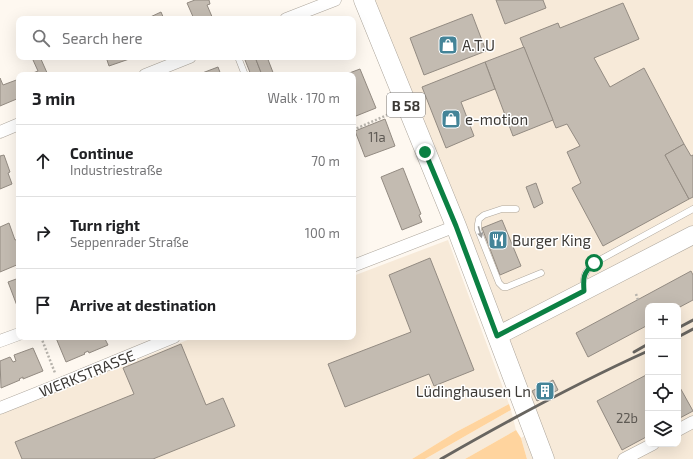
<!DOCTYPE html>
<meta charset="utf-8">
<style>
:root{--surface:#fff;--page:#f6f6f6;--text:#202124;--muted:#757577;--line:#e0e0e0}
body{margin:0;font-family:"Exo 2",sans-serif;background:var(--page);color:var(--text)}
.controls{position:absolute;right:12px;bottom:12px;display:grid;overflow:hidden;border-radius:8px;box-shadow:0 4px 16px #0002}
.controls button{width:36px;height:36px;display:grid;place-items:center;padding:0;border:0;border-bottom:1px solid var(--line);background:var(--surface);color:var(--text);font:20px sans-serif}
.stop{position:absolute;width:12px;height:12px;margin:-9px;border:3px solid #0b8043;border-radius:50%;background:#fff}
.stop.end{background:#0b8043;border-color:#fff;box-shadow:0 1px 4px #0008}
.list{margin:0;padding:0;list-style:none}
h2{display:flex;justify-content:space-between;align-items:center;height:52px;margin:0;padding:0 16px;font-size:17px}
h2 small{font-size:13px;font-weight:400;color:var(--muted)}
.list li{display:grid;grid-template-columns:26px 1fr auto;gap:12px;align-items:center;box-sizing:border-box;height:72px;padding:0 16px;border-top:1px solid var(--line)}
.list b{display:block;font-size:15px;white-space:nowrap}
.list p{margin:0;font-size:13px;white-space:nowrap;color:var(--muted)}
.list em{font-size:13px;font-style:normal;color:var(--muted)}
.icon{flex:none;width:22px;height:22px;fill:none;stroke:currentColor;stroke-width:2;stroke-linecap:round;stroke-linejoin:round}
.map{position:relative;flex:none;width:693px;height:459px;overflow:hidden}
.search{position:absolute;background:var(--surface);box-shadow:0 4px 16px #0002;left:16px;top:16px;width:340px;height:44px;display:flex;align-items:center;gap:10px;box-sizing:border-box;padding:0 14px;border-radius:8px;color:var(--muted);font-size:15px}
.panel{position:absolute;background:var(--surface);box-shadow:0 4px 16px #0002;left:16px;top:72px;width:340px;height:268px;border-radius:8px}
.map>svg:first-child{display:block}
.built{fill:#f7ead9;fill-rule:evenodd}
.green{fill:#ffd49e}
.building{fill:#c3bbb1;stroke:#938b82}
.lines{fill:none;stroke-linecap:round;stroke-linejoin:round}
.lane-casing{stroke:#ada69c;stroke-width:7}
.street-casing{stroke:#ada69c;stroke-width:13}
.secondary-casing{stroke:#ada69c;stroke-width:19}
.primary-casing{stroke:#ada69c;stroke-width:21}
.path{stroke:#b7b3ac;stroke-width:2.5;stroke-dasharray:2 2;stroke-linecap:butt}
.lane{stroke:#fff;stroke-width:6}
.street{stroke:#fff;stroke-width:12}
.secondary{stroke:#fff;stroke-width:18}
.primary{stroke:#fff;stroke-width:20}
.rail{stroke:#686560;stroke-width:3}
.oneway{fill:#9e9c9a}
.route{stroke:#0b8043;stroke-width:5}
.labels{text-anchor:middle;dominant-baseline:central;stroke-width:3;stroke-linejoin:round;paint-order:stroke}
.number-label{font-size:13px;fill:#5e5a54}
.shield{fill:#fff;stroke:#767472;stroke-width:1}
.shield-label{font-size:14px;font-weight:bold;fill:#3c3935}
.poi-label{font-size:15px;fill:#3c3935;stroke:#fff;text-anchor:start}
.street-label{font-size:15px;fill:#3c3935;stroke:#fff}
</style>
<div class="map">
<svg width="693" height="459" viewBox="0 0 693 459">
<rect width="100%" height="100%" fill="#fef8f0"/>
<g class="built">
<path d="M 368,0 L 693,0 L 693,459 L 527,459 L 521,438 L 540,428 ZM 648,306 L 678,306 L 678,444 L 648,444 Z"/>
<polygon points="448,240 509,404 456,432 412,459 0,459 0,414 195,337 353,337 353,276"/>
<polygon points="511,410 516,430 465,459 425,459"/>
</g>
<g class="green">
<polygon points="509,404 511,410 425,459 412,459 456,432"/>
<polygon points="516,430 521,438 527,459 465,459"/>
</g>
<g class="building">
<polygon points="195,0 209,0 210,4 207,5 213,19 194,19 187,3"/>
<polygon points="496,0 543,0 546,8 505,24"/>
<polygon points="623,3 639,39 594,58 610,87 644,68 684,144 665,155 689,199 603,246 572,188 581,183 567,152 580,146 567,124 556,128 520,38 558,23 560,28"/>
<polygon points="161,12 164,19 146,19"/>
<polygon points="472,14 486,51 424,75 410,38"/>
<polygon points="524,47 553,120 513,136 485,62"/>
<polygon points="39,57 40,57 48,75 28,75 38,71 33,60"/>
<polygon points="106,57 135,57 109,66"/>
<polygon points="254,57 255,57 262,75 251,75 245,60"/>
<polygon points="255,57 267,57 274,75 262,75"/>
<polygon points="485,62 495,89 461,102 474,136 446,148 422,87"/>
<polygon points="218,67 221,75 197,75"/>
<polygon points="360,69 376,108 356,116 353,109 353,75 344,75"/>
<polygon points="0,78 3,85 19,79 19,98 0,106"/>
<polygon points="385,119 395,146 365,157 355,131"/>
<polygon points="684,144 691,156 693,155 693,197 689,199 665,155"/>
<polygon points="4,155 10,172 8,173 12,184 0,189 0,156"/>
<polygon points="403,168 421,214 419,215 422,222 402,230 381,177"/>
<polygon points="536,183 543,203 534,208 526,187"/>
<polygon points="502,220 521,266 500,275 482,228"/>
<polygon points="9,223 15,240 19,239 19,264 0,272 0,227"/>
<polygon points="430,258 474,370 434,386 429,374 345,407 328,364 411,332 389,275"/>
<polygon points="691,271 693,275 693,300 678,308 678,306 648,306 648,325 588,357 576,333"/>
<polygon points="19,278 19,311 8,282"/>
<polygon points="60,337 104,337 108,345 89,353 88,351 84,353 85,354 66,362 56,338"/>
<polygon points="181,344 206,405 223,398 235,426 153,459 22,459 15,442 134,394 123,368"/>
<polygon points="33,348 43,371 23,379 23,377 19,379 20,380 1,388 0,361 10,357 13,362 16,361 14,355"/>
<polygon points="648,374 648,436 622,450 597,401"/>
<polygon points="553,380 558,390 537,401 532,391"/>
<polygon points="678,384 693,411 678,419"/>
</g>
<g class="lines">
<g class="lane-casing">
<g id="lane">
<polyline points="238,57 245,75"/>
<polyline points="516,209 502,209 484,215 479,219 478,224 478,230 499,283 503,287 507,287 541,273"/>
<path d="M 584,290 C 583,277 584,272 594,263 L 693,209"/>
</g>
</g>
<g class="street-casing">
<g id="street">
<polyline points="286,19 335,0"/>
<polyline points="145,75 190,57"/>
<polyline points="0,132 19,124"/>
<polyline points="353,266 456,226"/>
<polyline points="0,341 19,334"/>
<polyline points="0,408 60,384 174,337"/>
<polyline points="678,430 693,422"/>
<polyline points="624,459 653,444"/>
</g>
</g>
<g class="secondary-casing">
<polyline id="secondary" points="497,336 693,235"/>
</g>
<g class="primary-casing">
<polyline id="primary" points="364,0 456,226 544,459"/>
</g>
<g class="path">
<polyline points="353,130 394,112"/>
<polyline points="636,294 638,300"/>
<polyline points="41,337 55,373"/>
</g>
<use href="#lane" class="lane"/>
<use href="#street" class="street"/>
<use href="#secondary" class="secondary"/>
<use href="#primary" class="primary"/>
<g class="rail">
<polyline points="678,328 693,320"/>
<polyline points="678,337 693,329"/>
<polyline points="634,352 648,344"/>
<path d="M 441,459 C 509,420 577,383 648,351"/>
</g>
</g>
<defs><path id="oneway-solid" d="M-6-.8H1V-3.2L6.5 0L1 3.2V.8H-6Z"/></defs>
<use class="oneway" href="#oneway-solid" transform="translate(480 232) rotate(74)"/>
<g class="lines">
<path class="route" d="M 425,152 L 456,226 L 497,336 L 584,291 C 583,278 583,273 594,263"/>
</g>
<defs>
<g id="shop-square" transform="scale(1)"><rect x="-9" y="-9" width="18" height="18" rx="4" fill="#448498" stroke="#fff"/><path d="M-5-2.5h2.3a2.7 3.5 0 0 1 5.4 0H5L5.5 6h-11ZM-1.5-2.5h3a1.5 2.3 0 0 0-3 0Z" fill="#fff"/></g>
<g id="restaurant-square" transform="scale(1)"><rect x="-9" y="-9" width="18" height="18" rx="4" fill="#448498" stroke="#fff"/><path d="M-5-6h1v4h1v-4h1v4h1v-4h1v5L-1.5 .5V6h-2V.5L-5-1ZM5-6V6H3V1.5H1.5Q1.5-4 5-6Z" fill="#fff"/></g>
<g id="building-square" transform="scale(1)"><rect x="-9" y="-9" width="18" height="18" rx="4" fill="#448498" stroke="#fff"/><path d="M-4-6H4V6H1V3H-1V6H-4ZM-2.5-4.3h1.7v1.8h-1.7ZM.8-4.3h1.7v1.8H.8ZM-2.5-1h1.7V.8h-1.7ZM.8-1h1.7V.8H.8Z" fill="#fff"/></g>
</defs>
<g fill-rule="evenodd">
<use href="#shop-square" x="448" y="45"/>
<use href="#shop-square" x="451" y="119"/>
<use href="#restaurant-square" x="498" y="240"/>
<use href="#building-square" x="545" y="391"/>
</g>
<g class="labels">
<g class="number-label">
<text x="377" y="137">11a</text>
<text x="627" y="418">22b</text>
</g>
<rect class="shield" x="387" y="93" width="38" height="24" rx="3"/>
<g class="shield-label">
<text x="406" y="105">B 58</text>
</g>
<g class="poi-label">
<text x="462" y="45">A.T.U</text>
<text x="465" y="119">e-motion</text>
<text x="512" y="240">Burger King</text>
<text x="531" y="391" text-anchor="end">Lüdinghausen Ln</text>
</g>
<g class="street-label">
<text transform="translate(87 373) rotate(-22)">WERKSTRASSE</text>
</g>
</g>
</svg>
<div class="controls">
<button>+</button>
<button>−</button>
<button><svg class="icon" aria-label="locate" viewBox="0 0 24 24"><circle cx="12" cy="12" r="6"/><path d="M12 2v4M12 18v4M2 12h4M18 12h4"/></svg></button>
<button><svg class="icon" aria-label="layers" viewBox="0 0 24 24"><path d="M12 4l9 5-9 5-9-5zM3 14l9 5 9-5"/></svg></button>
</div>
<div class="stop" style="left:594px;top:263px"></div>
<div class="stop end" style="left:425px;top:152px"></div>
<div class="search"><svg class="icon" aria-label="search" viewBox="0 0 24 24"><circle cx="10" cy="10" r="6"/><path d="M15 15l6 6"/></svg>Search here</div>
<section class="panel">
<h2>3 min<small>Walk · 170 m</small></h2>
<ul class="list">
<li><svg class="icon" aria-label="ahead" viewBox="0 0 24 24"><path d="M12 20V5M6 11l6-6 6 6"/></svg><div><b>Continue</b><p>Industriestraße</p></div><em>70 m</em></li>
<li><svg class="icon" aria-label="right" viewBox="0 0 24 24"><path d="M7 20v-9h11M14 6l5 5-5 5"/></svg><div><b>Turn right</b><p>Seppenrader Straße</p></div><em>100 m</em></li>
<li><svg class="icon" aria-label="arrive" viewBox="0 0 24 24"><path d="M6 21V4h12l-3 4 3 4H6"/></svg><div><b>Arrive at destination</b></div></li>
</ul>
</section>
</div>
